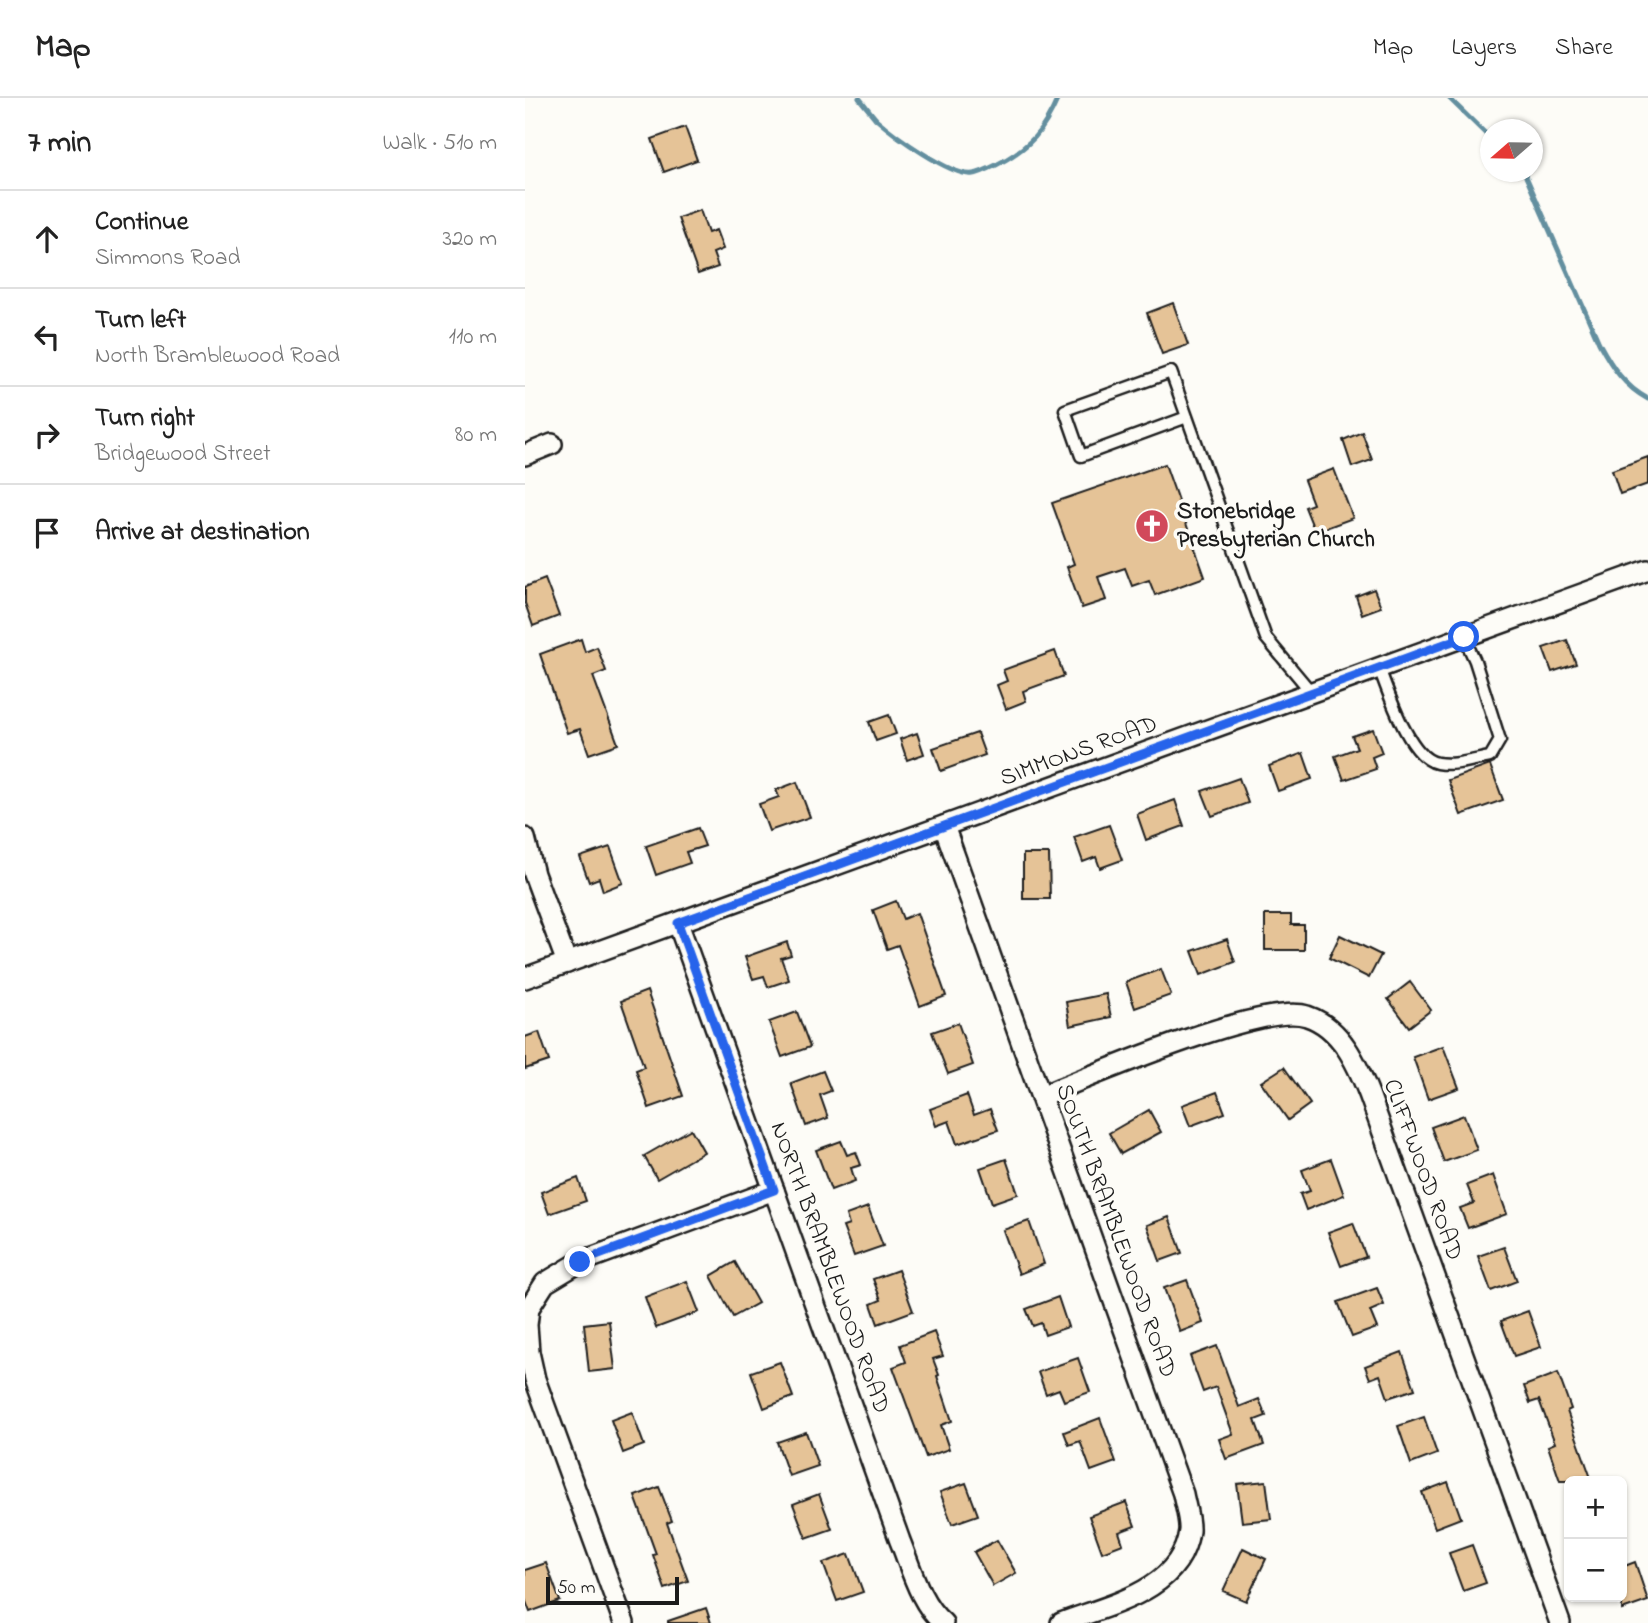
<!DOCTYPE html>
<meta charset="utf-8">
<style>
:root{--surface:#fff;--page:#f2f2f2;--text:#222;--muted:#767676;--line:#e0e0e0}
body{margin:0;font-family:"Indie Flower",sans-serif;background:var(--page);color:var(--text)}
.controls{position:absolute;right:21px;bottom:21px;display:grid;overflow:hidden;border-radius:10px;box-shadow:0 2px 5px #0004}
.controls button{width:63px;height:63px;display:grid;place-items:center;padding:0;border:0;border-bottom:2px solid var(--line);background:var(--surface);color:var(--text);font:35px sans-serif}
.compass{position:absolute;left:955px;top:21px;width:63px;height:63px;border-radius:50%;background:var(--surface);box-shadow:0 2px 5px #0004;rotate:250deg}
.scale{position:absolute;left:21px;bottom:18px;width:133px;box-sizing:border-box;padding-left:7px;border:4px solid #1c1c1c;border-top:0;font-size:19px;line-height:24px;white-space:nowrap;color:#1c1c1c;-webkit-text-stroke:5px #fdfcf7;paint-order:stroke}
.stop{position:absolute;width:21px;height:21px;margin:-16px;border:5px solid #2563eb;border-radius:50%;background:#fff}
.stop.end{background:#2563eb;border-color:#fff;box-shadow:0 2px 7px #0008}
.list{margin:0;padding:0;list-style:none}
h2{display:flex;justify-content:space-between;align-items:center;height:91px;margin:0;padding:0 28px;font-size:30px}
h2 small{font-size:23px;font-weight:400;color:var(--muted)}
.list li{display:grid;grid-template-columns:46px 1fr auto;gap:21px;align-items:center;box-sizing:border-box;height:98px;padding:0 28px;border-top:2px solid var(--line)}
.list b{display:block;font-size:26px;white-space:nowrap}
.list p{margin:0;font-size:23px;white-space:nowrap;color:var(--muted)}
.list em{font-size:23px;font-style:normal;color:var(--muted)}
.icon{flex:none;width:38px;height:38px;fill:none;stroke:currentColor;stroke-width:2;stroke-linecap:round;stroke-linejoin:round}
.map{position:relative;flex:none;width:1123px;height:1525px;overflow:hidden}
header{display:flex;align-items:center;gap:42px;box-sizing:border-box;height:98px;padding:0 35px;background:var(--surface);border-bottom:2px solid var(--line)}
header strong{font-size:33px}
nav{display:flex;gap:38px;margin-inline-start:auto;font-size:24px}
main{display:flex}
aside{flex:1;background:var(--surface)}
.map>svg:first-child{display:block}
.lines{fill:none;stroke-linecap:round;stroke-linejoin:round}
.stream{stroke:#648f9f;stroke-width:5}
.building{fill:#e5c397;stroke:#1c1c1c;stroke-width:2}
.service-casing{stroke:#1c1c1c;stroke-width:15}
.minor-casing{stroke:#1c1c1c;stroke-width:24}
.service{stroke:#fdfcf7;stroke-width:10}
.minor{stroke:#fdfcf7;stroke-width:19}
.route{stroke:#2563eb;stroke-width:9}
.labels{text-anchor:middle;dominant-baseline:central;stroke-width:7;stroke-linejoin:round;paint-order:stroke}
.poi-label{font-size:24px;font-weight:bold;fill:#1c1c1c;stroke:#fdfcf7;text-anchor:start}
.street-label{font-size:24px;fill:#1c1c1c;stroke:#fdfcf7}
</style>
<header>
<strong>Map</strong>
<nav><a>Map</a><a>Layers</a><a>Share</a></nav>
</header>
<main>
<aside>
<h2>7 min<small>Walk · 510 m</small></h2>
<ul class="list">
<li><svg class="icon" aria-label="ahead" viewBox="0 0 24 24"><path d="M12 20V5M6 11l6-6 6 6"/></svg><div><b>Continue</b><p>Simmons Road</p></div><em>320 m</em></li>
<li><svg class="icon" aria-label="left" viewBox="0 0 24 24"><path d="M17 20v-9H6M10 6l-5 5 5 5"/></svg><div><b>Turn left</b><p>North Bramblewood Road</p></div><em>110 m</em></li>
<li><svg class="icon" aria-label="right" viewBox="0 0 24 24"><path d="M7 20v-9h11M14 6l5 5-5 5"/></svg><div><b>Turn right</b><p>Bridgewood Street</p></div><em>80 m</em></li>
<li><svg class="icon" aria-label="arrive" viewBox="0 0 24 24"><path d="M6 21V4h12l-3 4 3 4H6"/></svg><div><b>Arrive at destination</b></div></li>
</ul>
</aside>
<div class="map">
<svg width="1123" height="1525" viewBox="0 0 1123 1525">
<rect width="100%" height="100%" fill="#fdfcf7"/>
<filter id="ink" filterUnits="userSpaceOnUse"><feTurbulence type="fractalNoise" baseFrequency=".0143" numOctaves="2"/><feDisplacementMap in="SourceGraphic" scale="14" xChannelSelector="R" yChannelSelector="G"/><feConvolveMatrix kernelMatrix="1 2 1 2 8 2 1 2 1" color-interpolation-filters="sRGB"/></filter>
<g filter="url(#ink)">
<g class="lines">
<g class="stream">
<path d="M 334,0 C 340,7 345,14 351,21 C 368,36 426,79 448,76 C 456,75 467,69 473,66 C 505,49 519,33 533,0"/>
<polyline points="924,0 965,40"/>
<path d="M 999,74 L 1074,245 C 1087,269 1099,288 1123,301"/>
</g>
</g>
<g class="building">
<polygon points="160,29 172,62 139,74 127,41"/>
<polygon points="175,112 183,135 191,132 198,151 188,155 193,169 173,176 153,120"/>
<polygon points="648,205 663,247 637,256 622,215"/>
<polygon points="837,334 847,362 827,369 818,342"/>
<polygon points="1123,359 1123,386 1095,396 1087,372"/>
<polygon points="640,366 680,479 630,497 624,482 607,488 600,470 573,479 581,502 557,510 542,469 549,466 527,405"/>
<polygon points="809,371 828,420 790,434 780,409 788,406 779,382"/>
<polygon points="20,481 34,518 8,528 0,505 0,489"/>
<polygon points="849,491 856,509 837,516 831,498"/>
<polygon points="56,541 60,554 72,549 81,573 68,578 93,646 64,656 55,631 42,635 15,556"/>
<polygon points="1042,542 1051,566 1027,574 1018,550"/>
<polygon points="530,553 539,578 498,593 501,603 481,611 472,587 482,583 478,572"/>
<polygon points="364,617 371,636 351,643 344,624"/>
<polygon points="848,631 857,655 847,659 851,671 819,682 810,658 832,650 827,638"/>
<polygon points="392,635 399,656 382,662 375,641"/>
<polygon points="452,635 460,657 416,673 408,650"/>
<polygon points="778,655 787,681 753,693 744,668"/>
<polygon points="965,667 978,702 936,717 923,682"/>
<polygon points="714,680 723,705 687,718 677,693"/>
<polygon points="272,684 285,719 244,733 234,706 254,699 251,692"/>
<polygon points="650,702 659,728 621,742 612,716"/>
<polygon points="584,727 597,762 575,770 571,759 558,764 549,739"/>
<polygon points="173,730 180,748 161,754 165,765 131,777 121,748"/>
<polygon points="85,749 98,785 78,793 74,780 64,784 55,759"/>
<polygon points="498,756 524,756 525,801 498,801"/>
<polygon points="371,803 378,821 392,815 421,898 395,908 373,847 362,851 348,812"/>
<polygon points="740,817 766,817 766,827 779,827 779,852 740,852"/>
<polygon points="815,837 856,857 844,880 804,860"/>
<polygon points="702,841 710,864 676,877 667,853"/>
<polygon points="262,844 266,857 256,860 264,882 243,889 239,878 228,881 220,859"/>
<polygon points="636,871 646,897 610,910 601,884"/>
<polygon points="885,884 906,912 884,929 863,901"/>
<polygon points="122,893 158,998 124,1010 111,972 119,969 96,903"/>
<polygon points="581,896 586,919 545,928 541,904"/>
<polygon points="272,914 285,949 257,959 244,924"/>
<polygon points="433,925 448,967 423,976 407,934"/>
<polygon points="14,934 24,963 0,971 0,939"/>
<polygon points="918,948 934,990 903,1001 888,959"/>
<polygon points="759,969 785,1006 763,1022 736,984"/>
<polygon points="298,973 306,993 295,997 303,1020 281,1028 266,985"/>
<polygon points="692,994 700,1015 665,1028 657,1007"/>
<polygon points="442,997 449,1017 465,1011 473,1032 432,1046 424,1023 411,1028 405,1011"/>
<polygon points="624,1012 636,1034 596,1056 584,1035"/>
<polygon points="939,1017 952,1052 919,1064 906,1029"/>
<polygon points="166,1031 179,1054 132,1081 119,1058"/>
<polygon points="316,1043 322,1057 331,1054 336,1067 326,1070 330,1083 306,1092 291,1052"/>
<polygon points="481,1061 493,1096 467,1105 455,1070"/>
<polygon points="806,1061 819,1097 781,1112 775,1096 785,1093 777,1072"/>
<polygon points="968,1077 982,1116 943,1130 935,1110 949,1105 942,1087"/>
<polygon points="53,1080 61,1103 24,1116 16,1094"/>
<polygon points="343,1109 358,1148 329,1158 318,1129 324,1127 321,1117"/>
<polygon points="644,1119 657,1155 635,1163 622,1127"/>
<polygon points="504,1123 519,1166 494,1176 478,1132"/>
<polygon points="828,1125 841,1159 816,1168 803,1134"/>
<polygon points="979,1149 992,1183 966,1193 953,1158"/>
<polygon points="210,1164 233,1205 208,1219 186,1178"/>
<polygon points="373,1172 388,1213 353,1226 346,1206 356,1202 348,1181"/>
<polygon points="662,1182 678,1225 655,1234 639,1190"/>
<polygon points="162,1183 174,1214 131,1230 120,1199"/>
<polygon points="852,1190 859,1207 845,1213 852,1230 827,1239 813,1204"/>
<polygon points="533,1199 543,1229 520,1237 516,1225 508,1228 501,1211"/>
<polygon points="1003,1213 1016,1249 989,1258 976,1223"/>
<polygon points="84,1223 90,1271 64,1274 59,1226"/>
<polygon points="409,1234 418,1258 408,1261 414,1277 412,1278 427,1323 416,1327 424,1351 401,1359 368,1269 381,1264 375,1247"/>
<polygon points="692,1248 714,1309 734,1301 741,1318 730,1322 739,1347 701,1361 694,1341 708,1336 691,1289 678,1294 665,1258"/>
<polygon points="877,1254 890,1291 863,1300 855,1277 845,1281 840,1268"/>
<polygon points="553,1260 565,1294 539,1303 534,1291 521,1296 513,1274"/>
<polygon points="255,1264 268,1299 239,1310 226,1274"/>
<polygon points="1033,1275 1046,1311 1042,1313 1066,1380 1057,1383 1035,1383 1023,1348 1030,1345 1014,1302 1005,1305 999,1288"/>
<polygon points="107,1314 119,1347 98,1355 86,1322"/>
<polygon points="899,1319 912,1356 886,1366 873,1328"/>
<polygon points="575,1320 591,1364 566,1373 555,1343 544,1347 539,1334"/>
<polygon points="281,1334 293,1368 264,1378 252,1344"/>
<polygon points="741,1383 746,1421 717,1424 712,1386"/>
<polygon points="923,1384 936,1420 910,1430 897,1394"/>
<polygon points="441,1385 453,1417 427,1426 415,1394"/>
<polygon points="134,1389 147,1423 142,1425 163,1483 140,1491 128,1457 131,1456 110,1398"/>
<polygon points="294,1396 307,1431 281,1440 268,1406"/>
<polygon points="601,1404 610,1428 594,1434 598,1446 577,1454 564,1418"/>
<polygon points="472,1442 491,1475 468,1488 449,1454"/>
<polygon points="947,1447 961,1485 938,1493 924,1455"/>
<polygon points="718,1450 741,1461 721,1503 698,1493"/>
<polygon points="324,1456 338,1494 312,1503 298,1465"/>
<polygon points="1110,1464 1123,1503 1097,1512 1097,1469"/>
<polygon points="21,1465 35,1503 5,1514 0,1501 0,1472"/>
<polygon points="181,1510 186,1525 143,1525 143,1523"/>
</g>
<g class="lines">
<g class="service-casing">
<g id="service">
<polyline points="662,319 556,358 540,312 646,274 741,540 787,595"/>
<path d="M 854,570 C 863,593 884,660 912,665 C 930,668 948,662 965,659 L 975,642 L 950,563 L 939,539"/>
</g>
</g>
<g class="minor-casing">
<g id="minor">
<polyline points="0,357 27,346"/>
<path d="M 419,728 L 658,1396 C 660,1407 665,1422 664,1433 C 656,1493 583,1507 536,1525"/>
<polyline points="0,740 9,776 42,865"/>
<path d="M 153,825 L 375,1443 C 386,1470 395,1506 418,1525"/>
<polyline points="0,880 1123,472"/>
<path d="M 516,998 C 565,979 739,903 782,918 C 816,929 832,966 844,996 L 1035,1525"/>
<polyline points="99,1525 10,1281 4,1254 2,1227 4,1210 20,1185 55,1164 249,1092"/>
</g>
</g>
<use href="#service" class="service"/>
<use href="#minor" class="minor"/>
</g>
</g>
<g class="lines" filter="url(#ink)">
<polyline class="route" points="55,1164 249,1092 153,825 939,539"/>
</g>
<defs>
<g id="church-disc" transform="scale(1.75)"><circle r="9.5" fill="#d1495b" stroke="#fdfcf7"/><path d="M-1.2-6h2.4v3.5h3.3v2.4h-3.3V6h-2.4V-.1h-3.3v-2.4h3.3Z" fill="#fff"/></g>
</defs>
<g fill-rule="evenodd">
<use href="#church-disc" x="627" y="428"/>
</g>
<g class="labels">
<g class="poi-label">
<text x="652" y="414">Stonebridge<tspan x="652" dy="28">Presbyterian Church</tspan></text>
</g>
<g class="street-label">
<text transform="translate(554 654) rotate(-20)">SIMMONS ROAD</text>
<text transform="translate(897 1072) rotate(70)">CLIFFWOOD ROAD</text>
<text transform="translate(590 1133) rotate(70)">SOUTH BRAMBLEWOOD ROAD</text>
<text transform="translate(304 1170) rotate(70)">NORTH BRAMBLEWOOD ROAD</text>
</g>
</g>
</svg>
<div class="controls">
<button>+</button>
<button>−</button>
</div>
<svg class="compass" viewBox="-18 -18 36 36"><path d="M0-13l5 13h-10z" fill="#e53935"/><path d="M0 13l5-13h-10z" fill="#767676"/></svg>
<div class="scale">50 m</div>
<div class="stop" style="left:939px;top:539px"></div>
<div class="stop end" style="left:55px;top:1164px"></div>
</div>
</main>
